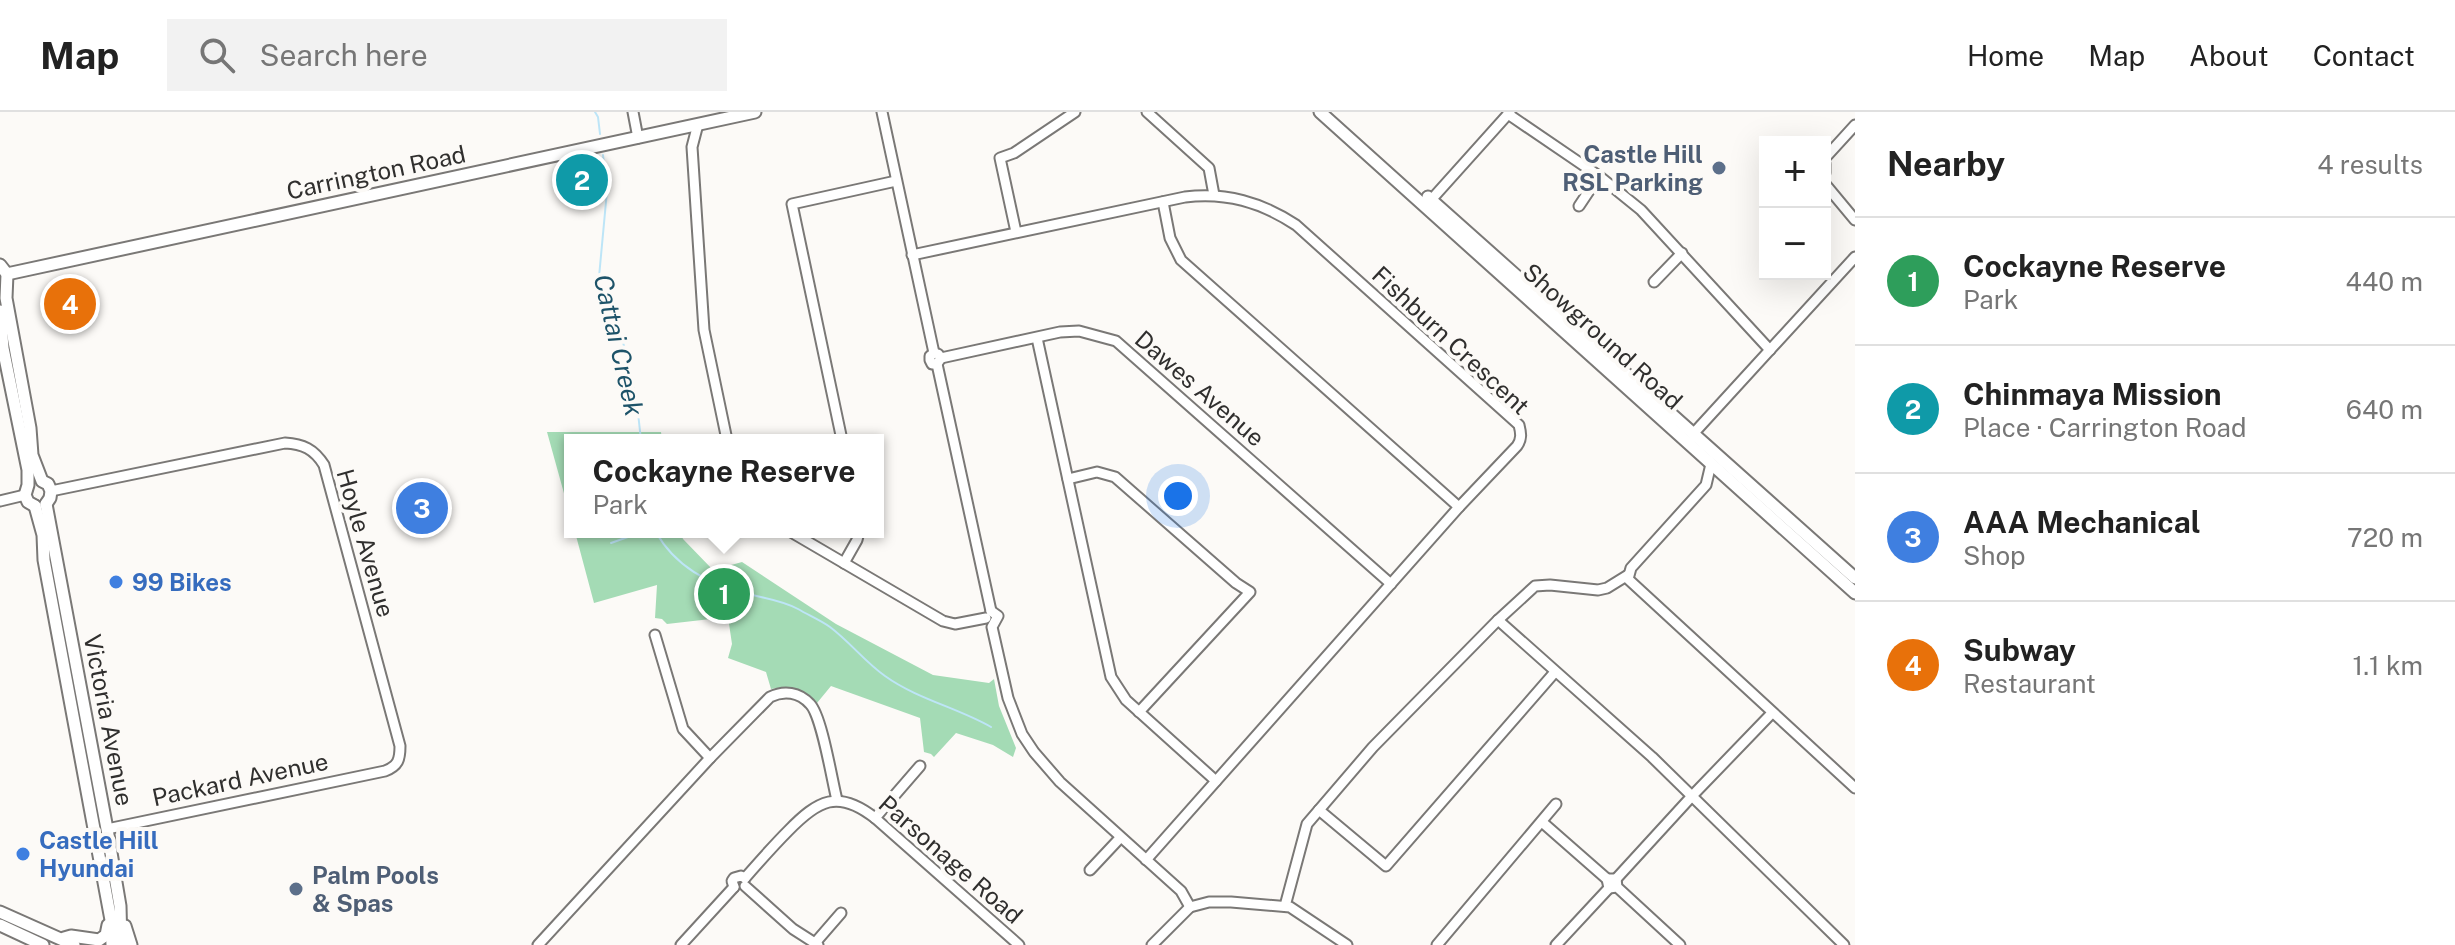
<!DOCTYPE html>
<meta charset="utf-8">
<style>
:root{--surface:#fff;--page:#f2f2f2;--text:#222;--muted:#767676;--line:#e0e0e0;--accent:#d93025}
body{margin:0;font-family:"Public Sans",sans-serif;background:var(--page);color:var(--text)}
.controls{position:absolute;right:24px;top:24px;display:grid;overflow:hidden;border-radius:0px;box-shadow:0 8px 32px #0002}
.controls button{width:72px;height:72px;display:grid;place-items:center;padding:0;border:0;border-bottom:2px solid var(--line);background:var(--surface);color:var(--text);font:40px sans-serif}
.you{position:absolute;left:1178px;top:384px;width:28px;height:28px;margin:-20px;border:6px solid #fff;border-radius:50%;background:#1a73e8;box-shadow:0 0 0 12px #1a73e833}
.badge{display:grid;place-items:center;width:52px;height:52px;border-radius:50%;background:var(--accent);color:#fff;font-size:26px;font-weight:700}
.pin{position:absolute;translate:-50% -50%;border:4px solid #fff;box-shadow:0 2px 8px #0006}
.popup{position:absolute;left:564px;top:322px;width:320px;height:104px;box-sizing:border-box;display:grid;place-content:center;border-radius:0px;background:var(--surface);filter:drop-shadow(0 2px 6px #0005);font-size:26px;white-space:nowrap;color:var(--muted)}
.popup b{font-size:30px;color:var(--text)}
.popup::after{content:'';position:absolute;left:50%;top:100%;margin-left:-16px;border:16px solid transparent;border-top-color:var(--surface)}
.list{margin:0;padding:0;list-style:none}
h2{display:flex;justify-content:space-between;align-items:center;height:104px;margin:0;padding:0 32px;font-size:34px}
h2 small{font-size:26px;font-weight:400;color:var(--muted)}
.list li{display:grid;grid-template-columns:52px 1fr auto;gap:24px;align-items:center;box-sizing:border-box;height:128px;padding:0 32px;border-top:2px solid var(--line)}
.list b{display:block;font-size:30px;white-space:nowrap}
.list p{margin:0;font-size:26px;white-space:nowrap;color:var(--muted)}
.list em{font-size:26px;font-style:normal;color:var(--muted)}
.icon{flex:none;width:44px;height:44px;fill:none;stroke:currentColor;stroke-width:2;stroke-linecap:round;stroke-linejoin:round}
.map{position:relative;flex:none;width:1855px;height:833px;overflow:hidden}
header{display:flex;align-items:center;gap:48px;box-sizing:border-box;height:112px;padding:0 40px;background:var(--surface);border-bottom:2px solid var(--line)}
header strong{font-size:38px}
nav{display:flex;gap:44px;margin-inline-start:auto;font-size:28px}
.search{width:560px;height:72px;background:var(--page);display:flex;align-items:center;gap:20px;box-sizing:border-box;padding:0 28px;border-radius:0px;color:var(--muted);font-size:30px}
main{display:flex}
aside{flex:1;background:var(--surface)}
.map>svg:first-child{display:block}
.green{fill:#a4dbb5}
.lines{fill:none;stroke-linecap:round;stroke-linejoin:round}
.stream{stroke:#bde5f7;stroke-width:2}
.minor-casing{stroke:#7a7876;stroke-width:13}
.major-casing{stroke:#7a7876;stroke-width:15}
.minor{stroke:#fff;stroke-width:9}
.major{stroke:#fff;stroke-width:11}
.service-dot{fill:#5c6f8a;stroke:#fcfaf7;stroke-width:3}
.shop-dot{fill:#3f7fe0;stroke:#fcfaf7;stroke-width:3}
.labels{text-anchor:middle;dominant-baseline:central;stroke-width:8;stroke-linejoin:round;paint-order:stroke}
.service-label{font-size:24px;font-weight:bold;fill:#4e5e75;stroke:#fcfaf7;text-anchor:end}
.street-label{font-size:24px;fill:#302f2e;stroke:#fcfaf7}
.shop-label{font-size:24px;font-weight:bold;fill:#366cbe;stroke:#fcfaf7;text-anchor:start}
.water-label{font-size:26px;font-style:italic;fill:#1d5369;stroke:#fcfaf7}
</style>
<header>
<strong>Map</strong>
<div class="search"><svg class="icon" aria-label="search" viewBox="0 0 24 24"><circle cx="10" cy="10" r="6"/><path d="M15 15l6 6"/></svg>Search here</div>
<nav><a>Home</a><a>Map</a><a>About</a><a>Contact</a></nav>
</header>
<main>
<div class="map">
<svg width="1855" height="833" viewBox="0 0 1855 833">
<rect width="100%" height="100%" fill="#fcfaf7"/>
<g class="green">
<polygon points="547,320 661,320 662,328 570,328 570,403"/>
<path d="M 575,420 L 680,420 L 683,427 L 713,458 L 742,450 L 836,512 L 933,563 L 989,571 L 994,567 L 999,594 L 1016,636 L 1013,645 L 993,633 L 956,621 L 934,645 L 931,642 L 924,640 L 920,606 L 831,574 L 817,591 C 803,578 789,573 771,577 L 766,560 L 728,546 L 732,532 L 728,505 L 667,512 L 662,507 L 655,506 L 657,473 L 594,491 Z"/>
</g>
<g class="lines">
<g class="stream">
<polyline points="595,0 598,5 600,22"/>
<polyline points="603,43 607,79 599,165 601,182 621,221 637,292 641,328"/>
<path d="M 656,420 C 674,453 709,473 745,481 C 762,486 782,488 798,497 C 808,503 820,508 830,515 C 850,530 865,550 885,564 C 917,587 958,596 991,615"/>
<polyline points="611,431 642,420"/>
</g>
<g class="minor-casing">
<g id="minor">
<polyline points="633,0 638,26"/>
<polyline points="882,0 934,241 930,244 930,248 932,252 937,252"/>
<polyline points="1147,0 1209,56 1214,83"/>
<polyline points="1508,2 1599,64 1641,98 1770,238"/>
<polyline points="698,12 692,35 704,218 727,328"/>
<polyline points="1825,46 1855,13"/>
<polyline points="1825,52 1825,61"/>
<polyline points="1825,72 1855,108"/>
<polyline points="1431,88 1510,0"/>
<polyline points="1163,90 1170,126 1181,148 1459,395"/>
<polyline points="1579,94 1599,64"/>
<polyline points="1016,120 1000,46 1014,41 1075,0"/>
<path d="M 912,143 L 1185,85 C 1226,80 1261,90 1296,113 L 1519,313 C 1521,321 1522,327 1517,334 L 1459,395 L 1146,748"/>
<polyline points="1654,170 1682,141"/>
<polyline points="1037,226 1111,565 1126,588 1216,669"/>
<polyline points="934,241 938,242 941,246 937,252 991,499"/>
<polyline points="941,246 1060,220 1079,219 1116,229 1391,472"/>
<polyline points="1693,322 1855,145"/>
<polyline points="842,328 792,92 896,69"/>
<polyline points="1711,352 1706,373 1631,456 1628,467 1855,676"/>
<polyline points="1068,367 1097,360 1115,365 1236,471 1250,480 1139,600"/>
<path d="M 51,379 L 285,331 C 303,332 314,337 324,353 L 400,634 C 400,648 398,654 385,659 L 107,717"/>
<polyline points="0,389 25,383"/>
<polyline points="791,420 943,509 955,512 986,506"/>
<polyline points="844,451 857,428 859,420"/>
<polyline points="991,499 998,504 992,515 1008,586 1022,622 1034,640 1060,670 1181,779 1190,795"/>
<polyline points="1498,508 1652,645 1844,833"/>
<polyline points="655,523 683,617 710,646"/>
<polyline points="1319,698 1386,754 1555,560"/>
<polyline points="875,706 920,654"/>
<polyline points="1542,710 1607,767"/>
<polyline points="1090,758 1120,726"/>
<path d="M 745,766 C 759,750 773,734 788,719 C 818,688 838,677 875,706 L 1019,833"/>
<polyline points="1616,767 1692,684 1772,601"/>
<polyline points="745,774 793,817 818,833"/>
<polyline points="734,775 732,769 734,766 741,764 745,766"/>
<polyline points="1617,775 1609,776 1607,767 1616,767 1617,775 1680,833"/>
<polyline points="1285,794 1307,712 1373,635 1498,508 1535,474 1550,473 1598,478 1607,476 1628,463"/>
<polyline points="815,831 841,801"/>
<path d="M 538,833 L 710,646 L 770,585 C 784,578 799,580 810,592 C 822,604 832,669 837,688"/>
<polyline points="681,833 734,775"/>
<polyline points="1152,833 1190,795 1209,790 1231,790 1290,795 1347,833"/>
<polyline points="1437,833 1556,692"/>
<polyline points="1556,833 1609,776"/>
</g>
</g>
<g class="major-casing">
<g id="major">
<polyline points="1320,0 1855,481"/>
<polyline points="1428,85 1855,466"/>
<polyline points="0,153 7,162 6,186 30,316 32,343 42,369 48,372 51,379 50,386 46,392"/>
<polyline points="7,162 755,0"/>
<polyline points="0,199 3,236 28,358 28,373 25,383 28,390 35,394"/>
<polyline points="46,392 107,717 120,794 121,833"/>
<polyline points="35,394 43,423 44,448 111,808 112,833"/>
<polyline points="0,800 74,833"/>
<polyline points="0,813 43,833"/>
<polyline points="125,814 131,833"/>
<polyline points="64,826 71,824 99,828 106,823 108,813"/>
</g>
</g>
<use href="#minor" class="minor"/>
<use href="#major" class="major"/>
</g>
<g class="service-dot">
<circle cx="1719" cy="56" r="8"/>
<circle cx="296" cy="777" r="8"/>
</g>
<g class="shop-dot">
<circle cx="116" cy="470" r="8"/>
<circle cx="23" cy="742" r="8"/>
</g>
<g class="labels">
<g class="service-label">
<text x="1703" y="42">Castle Hill<tspan x="1703" dy="28">RSL Parking</tspan></text>
<text x="312" y="763" text-anchor="start">Palm Pools<tspan x="312" dy="28">&amp; Spas</tspan></text>
</g>
<g class="street-label">
<text transform="translate(376 60) rotate(-12)">Carrington Road</text>
<text transform="translate(1603 224) rotate(42)">Showground Road</text>
<text transform="translate(1451 228) rotate(43)">Fishburn Crescent</text>
<text transform="translate(1200 276) rotate(41)">Dawes Avenue</text>
<text transform="translate(366 431) rotate(74)">Hoyle Avenue</text>
<text transform="translate(109 608) rotate(79)">Victoria Avenue</text>
<text transform="translate(240 667) rotate(-12)">Packard Avenue</text>
<text transform="translate(951 747) rotate(41)">Parsonage Road</text>
</g>
<g class="shop-label">
<text x="132" y="470">99 Bikes</text>
<text x="39" y="728">Castle Hill<tspan x="39" dy="28">Hyundai</tspan></text>
</g>
<g class="water-label">
<text transform="translate(619 233) rotate(77)">Cattai Creek</text>
</g>
</g>
</svg>
<div class="controls">
<button>+</button>
<button>−</button>
</div>
<div class="you"></div>
<div class="pin badge" style="left:724px;top:482px;background:#2e9e5b">1</div>
<div class="popup"><b>Cockayne Reserve</b>Park</div>
<div class="pin badge" style="left:582px;top:68px;background:#0f9aa8">2</div>
<div class="pin badge" style="left:422px;top:396px;background:#3f7fe0">3</div>
<div class="pin badge" style="left:70px;top:192px;background:#e8710a">4</div>
</div>
<aside>
<h2>Nearby<small>4 results</small></h2>
<ul class="list">
<li><span class="badge" style="background:#2e9e5b">1</span><div><b>Cockayne Reserve</b><p>Park</p></div><em>440 m</em></li>
<li><span class="badge" style="background:#0f9aa8">2</span><div><b>Chinmaya Mission</b><p>Place · Carrington Road</p></div><em>640 m</em></li>
<li><span class="badge" style="background:#3f7fe0">3</span><div><b>AAA Mechanical</b><p>Shop</p></div><em>720 m</em></li>
<li><span class="badge" style="background:#e8710a">4</span><div><b>Subway</b><p>Restaurant</p></div><em>1.1 km</em></li>
</ul>
</aside>
</main>
